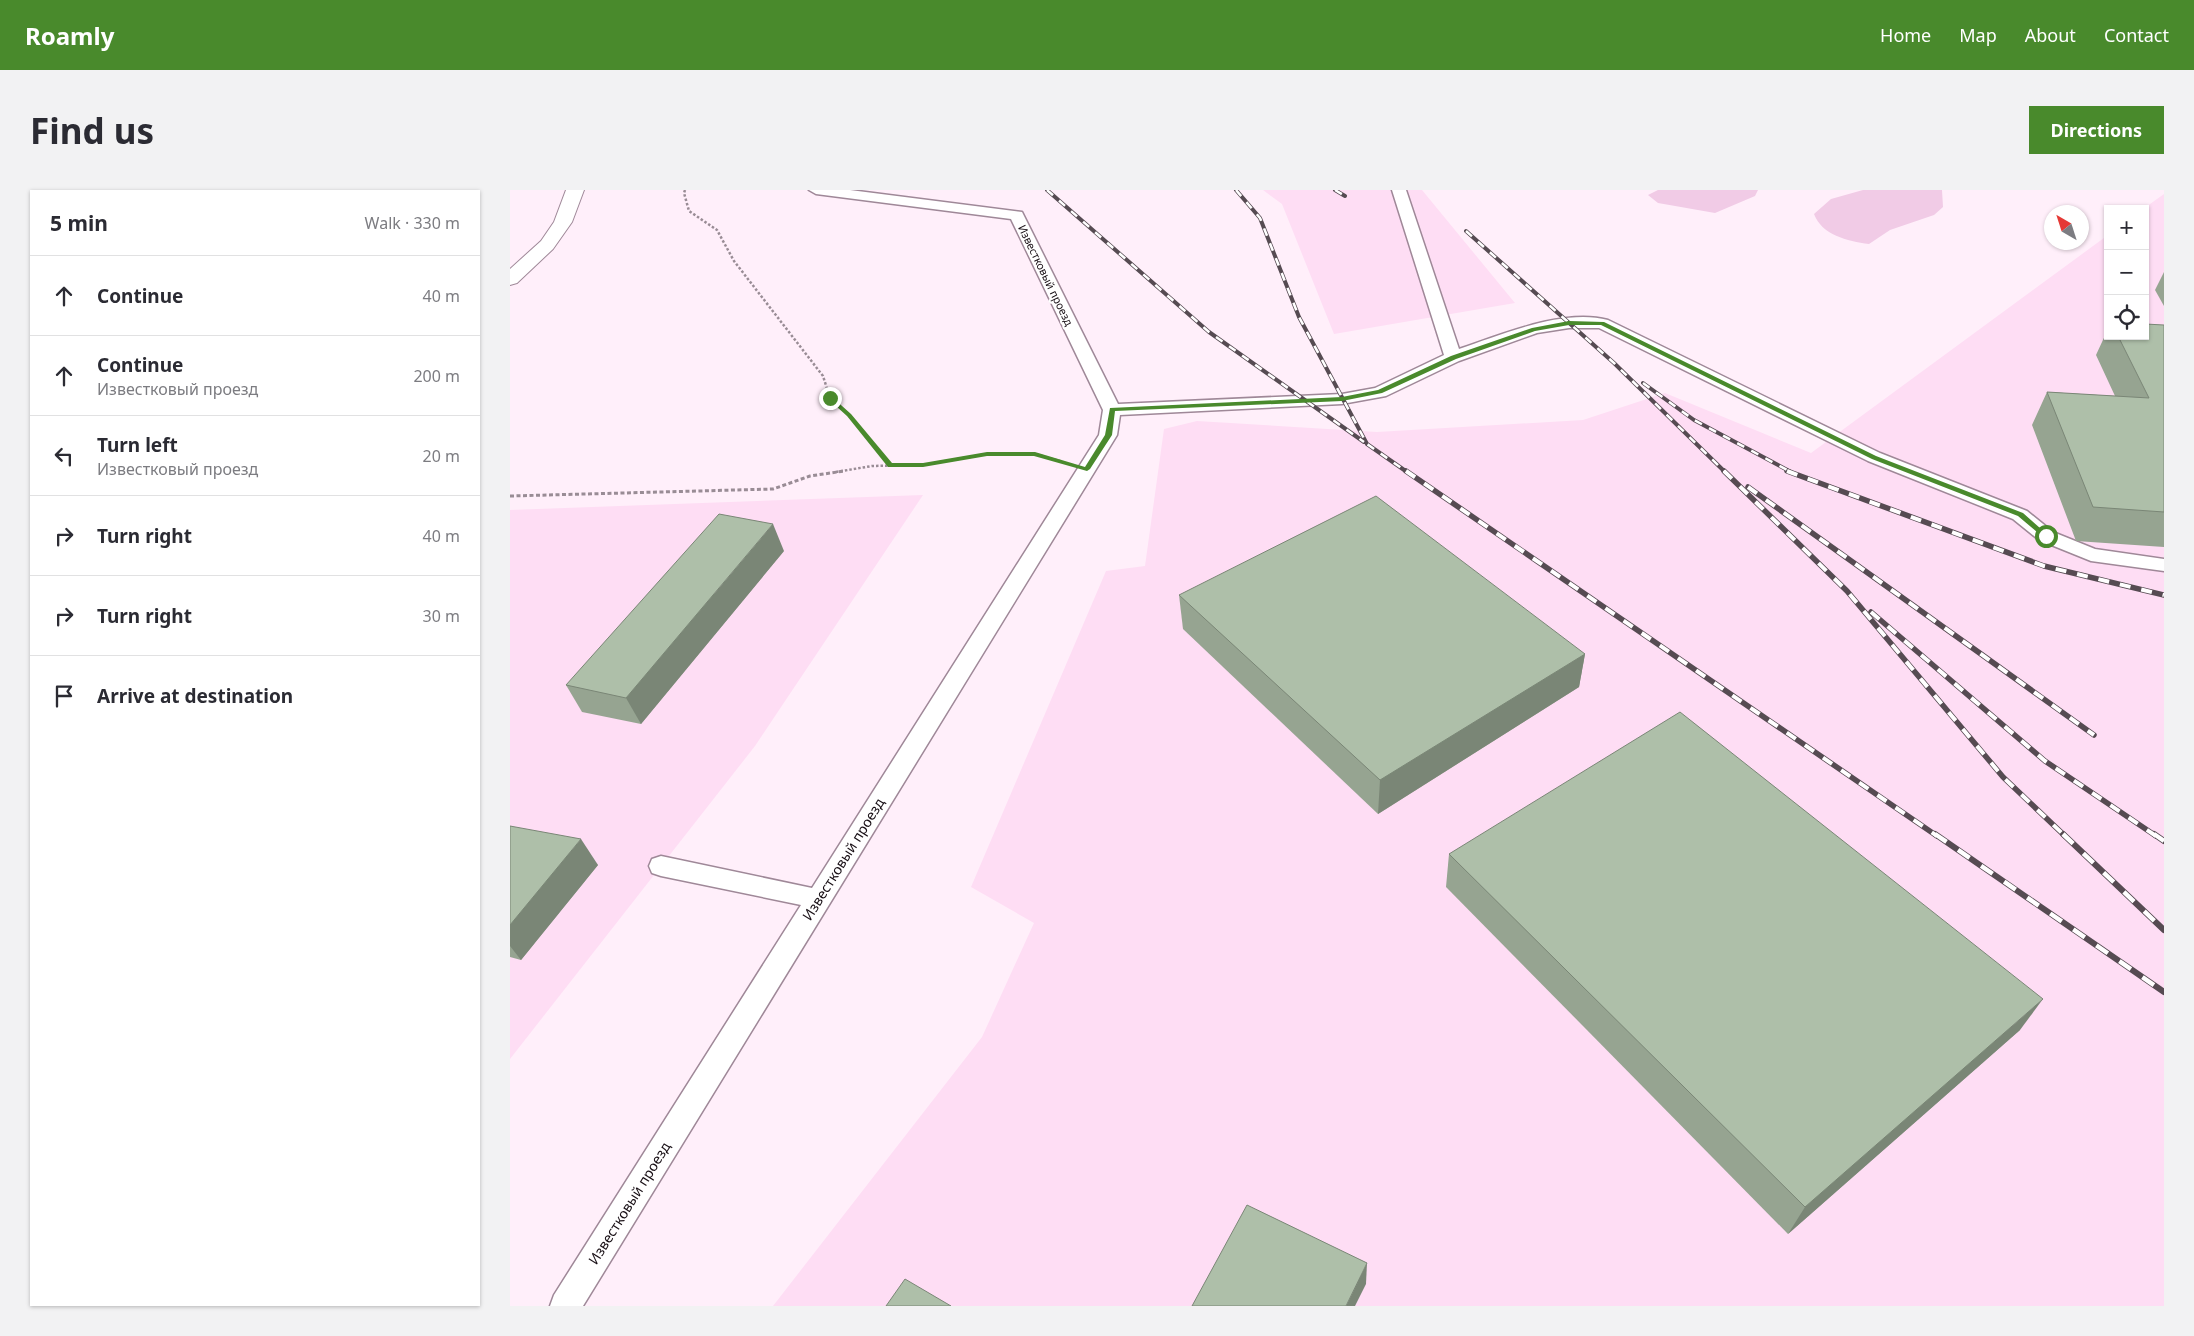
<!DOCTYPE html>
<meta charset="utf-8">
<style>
:root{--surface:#fff;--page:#f2f2f3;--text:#2b2b33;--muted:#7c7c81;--line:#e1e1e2;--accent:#498a2c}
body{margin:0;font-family:"Noto Sans",sans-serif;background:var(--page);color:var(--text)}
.controls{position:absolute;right:15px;top:15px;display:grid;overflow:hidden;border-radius:0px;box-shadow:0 1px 4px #0004}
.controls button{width:45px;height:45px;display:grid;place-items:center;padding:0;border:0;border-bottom:1px solid var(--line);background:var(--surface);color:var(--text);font:25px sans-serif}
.compass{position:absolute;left:1534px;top:15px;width:45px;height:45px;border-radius:50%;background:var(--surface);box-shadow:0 1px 4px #0004;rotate:321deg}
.stop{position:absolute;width:15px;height:15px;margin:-11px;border:4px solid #498a2c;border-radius:50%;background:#fff}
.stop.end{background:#498a2c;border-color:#fff;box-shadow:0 1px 5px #0008}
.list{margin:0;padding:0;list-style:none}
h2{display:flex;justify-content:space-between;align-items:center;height:65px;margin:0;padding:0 20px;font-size:21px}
h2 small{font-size:16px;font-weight:400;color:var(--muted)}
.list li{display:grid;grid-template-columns:32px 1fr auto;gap:15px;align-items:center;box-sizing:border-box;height:80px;padding:0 20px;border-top:1px solid var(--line)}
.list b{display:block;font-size:19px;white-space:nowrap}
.list p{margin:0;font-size:16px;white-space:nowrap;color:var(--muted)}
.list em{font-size:16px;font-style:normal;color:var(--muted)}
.icon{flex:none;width:28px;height:28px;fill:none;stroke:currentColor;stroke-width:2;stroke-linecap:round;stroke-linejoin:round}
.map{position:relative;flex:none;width:1654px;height:1116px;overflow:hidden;border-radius:0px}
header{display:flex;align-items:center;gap:30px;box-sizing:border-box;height:70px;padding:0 25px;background:var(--accent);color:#fff}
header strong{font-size:24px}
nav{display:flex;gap:28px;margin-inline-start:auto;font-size:18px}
.intro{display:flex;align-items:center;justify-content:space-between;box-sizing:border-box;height:120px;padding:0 30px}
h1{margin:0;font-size:35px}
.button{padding:12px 22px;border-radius:0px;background:var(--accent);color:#fff;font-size:18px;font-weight:700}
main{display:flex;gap:30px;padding:0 30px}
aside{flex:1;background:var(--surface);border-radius:0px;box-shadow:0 1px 4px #0004}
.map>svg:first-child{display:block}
.built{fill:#feddf4}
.green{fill:#f1cbe6}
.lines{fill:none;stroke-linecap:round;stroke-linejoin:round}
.service-casing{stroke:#9f8898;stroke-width:3}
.tertiary-casing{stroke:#9f8898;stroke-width:2}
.path-far1{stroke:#998c95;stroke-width:2.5;stroke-dasharray:2.5 2;stroke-linecap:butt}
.path{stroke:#998c95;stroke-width:3;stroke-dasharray:4 2.5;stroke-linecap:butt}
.service{fill:#fff;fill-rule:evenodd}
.tertiary{fill:#fff;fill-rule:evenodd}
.rail-far2-casing{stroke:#564b52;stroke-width:4}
.rail-far1-casing{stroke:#564b52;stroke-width:5.5}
.rail-casing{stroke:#564b52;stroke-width:6}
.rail-far2{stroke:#fff;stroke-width:2.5;stroke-dasharray:8;stroke-linecap:butt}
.rail-far1{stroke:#fff;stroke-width:4;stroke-dasharray:11;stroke-linecap:butt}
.rail{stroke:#fff;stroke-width:4.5;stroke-dasharray:14;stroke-linecap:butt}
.wall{fill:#96a491}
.shaded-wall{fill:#7a8676}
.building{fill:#aebfa9;stroke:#7a8676}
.route{fill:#498a2c}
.labels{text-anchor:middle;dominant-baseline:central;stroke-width:4;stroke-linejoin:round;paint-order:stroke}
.far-street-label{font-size:11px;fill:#170e14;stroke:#fff}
.street-label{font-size:14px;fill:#170e14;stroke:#fff}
</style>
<header>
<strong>Roamly</strong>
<nav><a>Home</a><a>Map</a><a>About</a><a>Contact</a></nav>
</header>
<div class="intro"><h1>Find us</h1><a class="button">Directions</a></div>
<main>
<aside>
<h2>5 min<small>Walk · 330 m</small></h2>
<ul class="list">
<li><svg class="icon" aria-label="ahead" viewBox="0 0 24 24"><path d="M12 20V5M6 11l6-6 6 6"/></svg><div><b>Continue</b></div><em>40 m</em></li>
<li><svg class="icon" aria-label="ahead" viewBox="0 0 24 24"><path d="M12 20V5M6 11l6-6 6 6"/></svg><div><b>Continue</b><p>Известковый проезд</p></div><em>200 m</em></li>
<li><svg class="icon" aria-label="left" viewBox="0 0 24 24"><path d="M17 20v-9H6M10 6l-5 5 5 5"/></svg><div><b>Turn left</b><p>Известковый проезд</p></div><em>20 m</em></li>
<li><svg class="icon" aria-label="right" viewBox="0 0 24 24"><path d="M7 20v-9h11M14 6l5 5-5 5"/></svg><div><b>Turn right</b></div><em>40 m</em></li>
<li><svg class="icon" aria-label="right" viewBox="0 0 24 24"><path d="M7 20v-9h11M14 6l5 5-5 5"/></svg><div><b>Turn right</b></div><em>30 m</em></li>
<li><svg class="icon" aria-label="arrive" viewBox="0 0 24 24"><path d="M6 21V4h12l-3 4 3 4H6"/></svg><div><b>Arrive at destination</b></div></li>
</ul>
</aside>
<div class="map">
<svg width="1654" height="1116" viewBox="0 0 1654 1116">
<rect width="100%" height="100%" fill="#ffeffa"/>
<g class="built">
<polygon points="753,0 912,0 1005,113 824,144 772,14"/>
<polygon points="1654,4 1654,1116 263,1116 472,847 524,733 461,697 596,381 635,376 654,239 687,231 867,242 1073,230 1155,203 1301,263 1598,45 1598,146 1635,146 1635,19 1633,19"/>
<polygon points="413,305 245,556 0,869 0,320"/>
</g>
<g class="green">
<polygon points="1148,0 1248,0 1245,6 1205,23 1148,13 1138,5"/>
<path d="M 1353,0 L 1432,0 L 1433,17 L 1424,25 L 1380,40 L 1359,54 C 1337,51 1312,45 1304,24 L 1321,9 Z"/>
</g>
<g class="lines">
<g class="service-casing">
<path id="service" d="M 299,0 L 340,0 L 512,22 L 608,214 L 832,204 L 865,198 L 934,165 L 882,0 L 896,0 L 949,159 C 991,145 1053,118 1098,130 L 1370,263 L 1517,321 L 1543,342 L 1585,359 L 1654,369 L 1654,381 L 1581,371 L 1529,350 L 1503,329 L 1358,271 L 1089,138 L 1059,138 L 1027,143 L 949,171 L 876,206 L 832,214 L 610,225 L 607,245 L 73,1116 L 40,1116 L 44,1105 L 291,715 L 151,686 L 142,683 L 139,676 L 142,669 L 151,666 L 302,698 L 589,245 L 593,220 L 501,29 L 306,4 Z"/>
</g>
<g class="tertiary-casing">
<polygon id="tertiary" points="56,0 74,0 62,32 43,59 7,93 0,95 0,79 31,51 44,32"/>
</g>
<g class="path-far1">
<polyline points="175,0 174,3 179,21 207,40 224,71 313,186 320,208 339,225 380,275"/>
<polyline points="326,282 362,276 413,275 477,264 525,264 550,271"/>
</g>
<polyline class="path" points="0,306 263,299 300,286 334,281"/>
<use href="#service" class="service"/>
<use href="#tertiary" class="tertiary"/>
<g class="rail-far2-casing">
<g id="rail-far2">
<polyline points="537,0 699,142 854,252"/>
<polyline points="726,0 750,28 789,127 857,254 897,282"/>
<polyline points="825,0 835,6"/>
<polyline points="956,41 1104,173 1215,282"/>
<polyline points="1133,193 1184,230 1281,282"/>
</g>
</g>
<g class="rail-far1-casing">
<g id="rail-far1">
<polyline points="896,281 1427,646"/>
<polyline points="1214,281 1337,401 1493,587 1555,646"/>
<polyline points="1277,281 1534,376 1654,405"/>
<polyline points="1238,297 1584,545"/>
<polyline points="1361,422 1535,571 1646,646"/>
</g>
</g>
<g class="rail-casing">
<g id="rail">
<polyline points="1425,644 1654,802"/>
<polyline points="1553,644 1654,740"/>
<polyline points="1644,644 1654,651"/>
</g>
</g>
<use href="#rail-far2" class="rail-far2"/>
<use href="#rail-far1" class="rail-far1"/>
<use href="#rail" class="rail"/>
</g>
<g class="wall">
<polygon points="1654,82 1654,116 1645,100"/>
<polygon points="1654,135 1654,357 1566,351 1522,235 1537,202 1605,206 1586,165 1598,139 1598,146 1608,146"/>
<polygon points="274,361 131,534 72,522 56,495"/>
<polygon points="669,405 1075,464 1069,497 868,624 673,439"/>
<polygon points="0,636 88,675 11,770 0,767"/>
<polygon points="939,664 1510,840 1278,1044 936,697"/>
</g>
<g class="shaded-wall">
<polygon points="263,334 274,361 131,534 116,508"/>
<polygon points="1075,464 1069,497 868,624 870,590"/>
<polygon points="71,649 88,675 11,770 0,756 0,735"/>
<polygon points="1533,809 1510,840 1278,1044 1295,1017"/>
<polygon points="857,1073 856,1094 845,1116 836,1116"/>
</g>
<g class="building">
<polygon points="1635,134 1654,135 1654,322 1583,317 1537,202 1639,208 1608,146 1635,146"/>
<polygon points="866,306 1075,464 870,590 669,405"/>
<polygon points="209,324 263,334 116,508 56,495"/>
<polygon points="1170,522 1533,809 1295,1017 939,664"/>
<polygon points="0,636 71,649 0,735"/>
<polygon points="737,1015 857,1073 836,1116 682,1116"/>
<polygon points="395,1089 441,1116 376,1116"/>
</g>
<polygon class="route" points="1059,131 1094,132 1366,266 1513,323 1539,346 1534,348 1508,326 1362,269 1091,135 1059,135 1025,141 946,169 872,203 832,211 605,221 602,245 580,279 577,281 524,266 477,266 413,277 378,277 337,226 317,208 322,207 341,224 382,273 413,273 477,262 525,262 575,277 595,245 600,218 832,207 868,200 941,166 1022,138"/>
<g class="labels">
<g class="far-street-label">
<text transform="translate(536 85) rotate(64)">Известковый проезд</text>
</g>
<g class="street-label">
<text transform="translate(333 669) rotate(-58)">Известковый проезд</text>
<text transform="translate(119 1013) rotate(-58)">Известковый проезд</text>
</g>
</g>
</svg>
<div class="controls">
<button>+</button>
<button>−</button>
<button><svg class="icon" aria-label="locate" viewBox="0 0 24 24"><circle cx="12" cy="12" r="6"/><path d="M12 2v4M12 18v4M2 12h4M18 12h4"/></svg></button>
</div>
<svg class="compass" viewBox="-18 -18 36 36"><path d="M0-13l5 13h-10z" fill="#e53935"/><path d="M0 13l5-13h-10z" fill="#7c7c81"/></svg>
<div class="stop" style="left:1536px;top:346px"></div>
<div class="stop end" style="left:320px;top:208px"></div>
</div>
</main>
